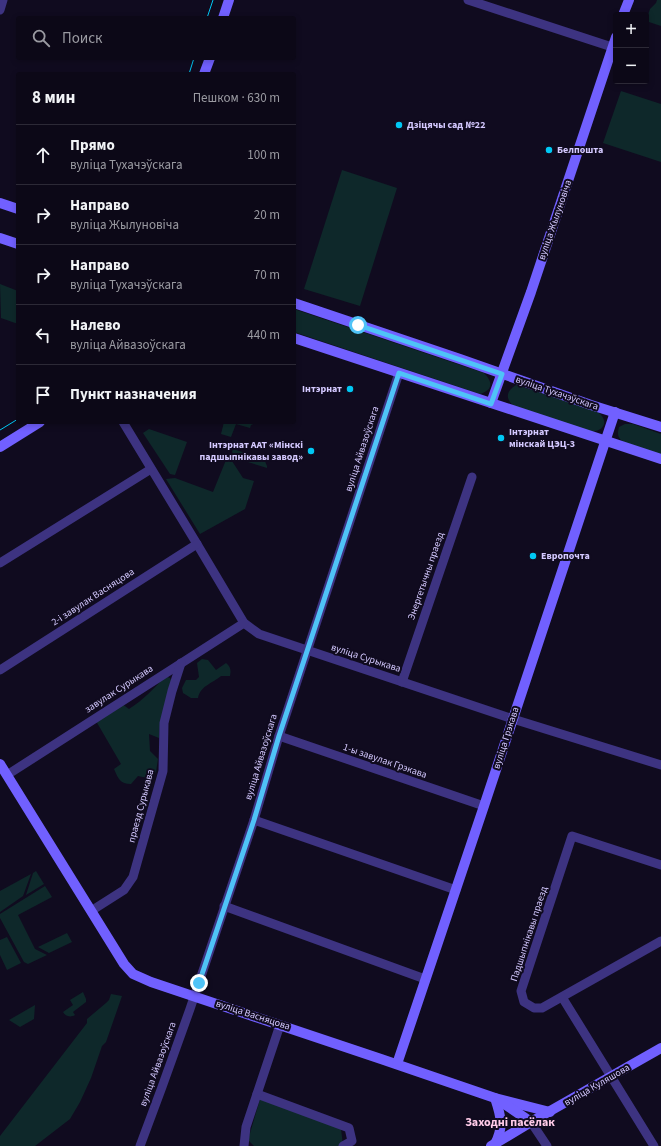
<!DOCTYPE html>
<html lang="ru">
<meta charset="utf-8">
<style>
:root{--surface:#0c0817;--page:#151120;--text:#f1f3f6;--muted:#9a9aa1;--line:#2c2936}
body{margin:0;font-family:"Source Sans 3",sans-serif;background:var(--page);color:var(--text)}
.controls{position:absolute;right:12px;top:12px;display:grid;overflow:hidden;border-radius:4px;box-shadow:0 2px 6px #0003}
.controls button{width:36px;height:36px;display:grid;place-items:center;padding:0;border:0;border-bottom:1px solid var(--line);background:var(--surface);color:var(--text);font:20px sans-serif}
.stop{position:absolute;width:12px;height:12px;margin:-9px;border:3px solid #4fc3f7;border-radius:50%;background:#fff}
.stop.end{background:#4fc3f7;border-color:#fff;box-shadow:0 1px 4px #0008}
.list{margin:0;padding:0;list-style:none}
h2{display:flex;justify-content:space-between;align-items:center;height:52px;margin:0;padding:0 16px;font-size:17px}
h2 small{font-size:13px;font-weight:400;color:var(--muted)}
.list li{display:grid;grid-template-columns:26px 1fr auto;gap:12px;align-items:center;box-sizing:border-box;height:60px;padding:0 16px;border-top:1px solid var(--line)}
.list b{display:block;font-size:15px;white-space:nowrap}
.list p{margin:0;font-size:13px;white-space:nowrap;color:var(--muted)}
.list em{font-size:13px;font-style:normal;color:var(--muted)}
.icon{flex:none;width:22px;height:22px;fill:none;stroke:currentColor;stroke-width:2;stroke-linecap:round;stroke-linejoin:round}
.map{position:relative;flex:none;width:661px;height:1146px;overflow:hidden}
.search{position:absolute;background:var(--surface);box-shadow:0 2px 6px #0003;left:16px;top:16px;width:280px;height:44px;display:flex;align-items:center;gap:10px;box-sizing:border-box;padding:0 14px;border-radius:4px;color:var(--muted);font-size:15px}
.panel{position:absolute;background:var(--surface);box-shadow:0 2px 6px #0003;left:16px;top:72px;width:280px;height:352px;border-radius:4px}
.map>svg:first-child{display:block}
.green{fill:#0e282a}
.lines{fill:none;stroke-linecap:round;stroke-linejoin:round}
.street{stroke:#3d3381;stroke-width:9}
.secondary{stroke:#7160ff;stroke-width:10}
.tram{stroke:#00c8f4;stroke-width:1}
.route{stroke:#4fc3f7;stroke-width:5}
.poi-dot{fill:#00c8f4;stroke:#100b1f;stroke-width:1.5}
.labels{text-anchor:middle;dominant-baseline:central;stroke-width:4;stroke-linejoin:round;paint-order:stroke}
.poi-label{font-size:10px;font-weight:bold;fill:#d4c9ff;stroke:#100b1f;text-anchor:start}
.street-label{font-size:10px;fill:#d4c9ff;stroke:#100b1f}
.quarter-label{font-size:12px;font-weight:bold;fill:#ffcbe8;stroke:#100b1f}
</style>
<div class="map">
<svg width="661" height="1146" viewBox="0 0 661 1146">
<rect width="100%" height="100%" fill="#100b1f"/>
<g class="green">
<polygon points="657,0 661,0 661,26 646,21 650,9 656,3"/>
<polygon points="621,91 661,104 661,162 603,143"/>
<polygon points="342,170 397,188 360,306 304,289"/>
<polygon points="0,284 18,291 18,324 1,318"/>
<path d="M 294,309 L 484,373 C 493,382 493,390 480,394 L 294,332 Z"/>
<path d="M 516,385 L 520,386 L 598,412 C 608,420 606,430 592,432 L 514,406 C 505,399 506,391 516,385 Z"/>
<polygon points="224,422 258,422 251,425 250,428 236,424 231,437 221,434"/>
<path d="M 625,424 L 633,424 L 661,434 L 661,455 C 652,452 625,445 620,439 C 617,435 618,431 619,427 Z"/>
<polygon points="149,429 187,442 175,475 170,474 143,433"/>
<polygon points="233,449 264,459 267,466 267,468 235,458 232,452"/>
<polygon points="228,455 243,478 254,481 245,509 200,534 166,479 175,478 213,492"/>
<path d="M 202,659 L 208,660 L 216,670 L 226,663 C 231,667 231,671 230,676 L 221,676 C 213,683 200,686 198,698 L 191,698 L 183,693 L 182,688 L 186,680 L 196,680 L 199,677 L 197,663 Z"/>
<path d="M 165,676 L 170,678 L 172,682 L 160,726 L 159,738 L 149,734 L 150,751 L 158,759 L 156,772 L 148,778 L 138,776 L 131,784 C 120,784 118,778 114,769 L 121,764 L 96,721 L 122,704 L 129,709 C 143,700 154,689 165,676 Z"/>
<polygon points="36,871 44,884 26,895 33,873"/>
<polygon points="31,874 23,896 0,912 0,891"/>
<polygon points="45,886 52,897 18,915 35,949 47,955 28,964 24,962 0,918 0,914"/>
<polygon points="67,933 72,942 49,953 38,947"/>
<polygon points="7,937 21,963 7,970 0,955 0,940"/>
<path d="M 83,992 L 86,999 L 86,1002 L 73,1012 L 75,1015 C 70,1018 65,1016 63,1012 L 73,1005 L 70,1000 Z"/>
<polygon points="111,994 122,996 106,1042 102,1046 91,1078 80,1102 70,1119 35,1146 0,1146 0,1136 87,1023 87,1019 106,1003 109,1000"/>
<polygon points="35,1005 34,1019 20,1027 9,1020"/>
<polygon points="260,1099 341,1129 343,1145 340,1146 254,1146 248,1140"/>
</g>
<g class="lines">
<g class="street">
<polyline points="468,0 612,47"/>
<polyline points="0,10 3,0"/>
<polyline points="123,422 197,544 244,623 259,634 513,719 661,765"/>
<polyline points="0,563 151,469"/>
<polyline points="0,670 197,544"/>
<polyline points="402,682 472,477"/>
<polyline points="279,736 484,806"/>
<polyline points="7,775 244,623"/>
<polyline points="254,820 456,890"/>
<polyline points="661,865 572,836 521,991 524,1002 534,1008 542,1008 661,941"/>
<polyline points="224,906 425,979"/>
<polyline points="91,911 124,890 133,877 163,771 164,723 172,691 181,663"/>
<polyline points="562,997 654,1146"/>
<polyline points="257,1094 349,1128 352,1141 343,1146"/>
<polyline points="531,1122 547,1146"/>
<polyline points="140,1146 162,1087 190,1009 254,820 279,736 399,373"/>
<polyline points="244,1146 246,1127 280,1025"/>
</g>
<g class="secondary">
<polyline points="623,15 629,0"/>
<polyline points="223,18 229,0"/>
<polyline points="204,74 210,58"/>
<polyline points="0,203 18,209"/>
<polyline points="0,238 18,244"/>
<polyline points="294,303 460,359 591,405 661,427"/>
<polyline points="294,338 661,459"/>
<polyline points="491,403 531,292 616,37"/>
<polyline points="0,447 40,422"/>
<polyline points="0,764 124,964 133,974 151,982 381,1059 495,1098 550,1112"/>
<polyline points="397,1064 484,806 615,412"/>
<path d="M 495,1098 C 501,1116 504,1127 495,1144"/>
<polyline points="503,1103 531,1122"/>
<polyline points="491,1146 536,1119 661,1048"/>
</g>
<g class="tram">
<polyline points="207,18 213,0"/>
<polyline points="189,74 194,58"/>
<polyline points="0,430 18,419"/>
</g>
</g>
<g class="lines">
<polyline class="route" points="199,983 254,820 279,736 399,373 491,404 502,374 358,325"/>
</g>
<g class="poi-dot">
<circle cx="399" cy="125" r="4"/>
<circle cx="549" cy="150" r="4"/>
<circle cx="350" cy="389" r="4"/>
<circle cx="501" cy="438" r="4"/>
<circle cx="311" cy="451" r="4"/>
<circle cx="533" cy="556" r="4"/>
</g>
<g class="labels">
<g class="poi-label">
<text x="407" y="125">Дзіцячы сад №22</text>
<text x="557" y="150">Белпошта</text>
<text x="342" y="389" text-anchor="end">Інтэрнат</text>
<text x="509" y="432">Інтэрнат<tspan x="509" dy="12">мінскай ЦЭЦ-3</tspan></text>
<text x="303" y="445" text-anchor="end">Інтэрнат ААТ «Мінскі<tspan x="303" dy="12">падшыпнікавы завод»</tspan></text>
<text x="541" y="556">Европочта</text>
</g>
<g class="street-label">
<text transform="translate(555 220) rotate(-71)">вуліца Жылуновіча</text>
<text transform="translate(557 393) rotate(19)">вуліца Тухачэўскага</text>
<text transform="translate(362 449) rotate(-72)">вуліца Айвазоўскага</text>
<text transform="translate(426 576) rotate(-71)">Энергетычны праезд</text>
<text transform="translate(93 597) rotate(-33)">2-і завулак Васняцова</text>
<text transform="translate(366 658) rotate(18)">вуліца Сурыкава</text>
<text transform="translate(119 689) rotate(-33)">завулак Сурыкава</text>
<text transform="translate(506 738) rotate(-72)">вуліца Грэкава</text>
<text transform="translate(261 757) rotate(-73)">вуліца Айвазоўскага</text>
<text transform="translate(385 761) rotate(19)">1-ы завулак Грэкава</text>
<text transform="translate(141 806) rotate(-75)">праезд Сурыкава</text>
<text transform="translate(529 934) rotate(-72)">Падшыпнікавы праезд</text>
<text transform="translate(253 1015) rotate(18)">вуліца Васняцова</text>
<text transform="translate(158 1064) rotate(-70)">вуліца Айвазоўскага</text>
<text transform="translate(597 1085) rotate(-30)">вуліца Куляшова</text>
</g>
<g class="quarter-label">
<text x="510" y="1122">Заходні пасёлак</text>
</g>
</g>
</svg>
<div class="controls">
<button>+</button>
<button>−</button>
</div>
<div class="stop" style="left:358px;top:325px"></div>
<div class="stop end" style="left:199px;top:983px"></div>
<div class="search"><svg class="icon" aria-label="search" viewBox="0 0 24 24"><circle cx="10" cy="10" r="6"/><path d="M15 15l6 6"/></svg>Поиск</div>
<section class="panel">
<h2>8 мин<small>Пешком · 630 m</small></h2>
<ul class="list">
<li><svg class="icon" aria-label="ahead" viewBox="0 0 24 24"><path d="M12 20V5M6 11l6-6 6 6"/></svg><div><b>Прямо</b><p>вуліца Тухачэўскага</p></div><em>100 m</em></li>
<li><svg class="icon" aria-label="right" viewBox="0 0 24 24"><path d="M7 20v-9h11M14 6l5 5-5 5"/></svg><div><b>Направо</b><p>вуліца Жылуновіча</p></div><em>20 m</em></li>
<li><svg class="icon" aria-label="right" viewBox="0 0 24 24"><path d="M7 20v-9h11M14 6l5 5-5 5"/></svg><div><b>Направо</b><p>вуліца Тухачэўскага</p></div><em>70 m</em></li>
<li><svg class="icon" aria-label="left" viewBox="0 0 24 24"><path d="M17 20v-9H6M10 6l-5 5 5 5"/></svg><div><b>Налево</b><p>вуліца Айвазоўскага</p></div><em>440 m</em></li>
<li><svg class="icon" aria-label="arrive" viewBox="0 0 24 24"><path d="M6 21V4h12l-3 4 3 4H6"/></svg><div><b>Пункт назначения</b></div></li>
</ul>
</section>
</div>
